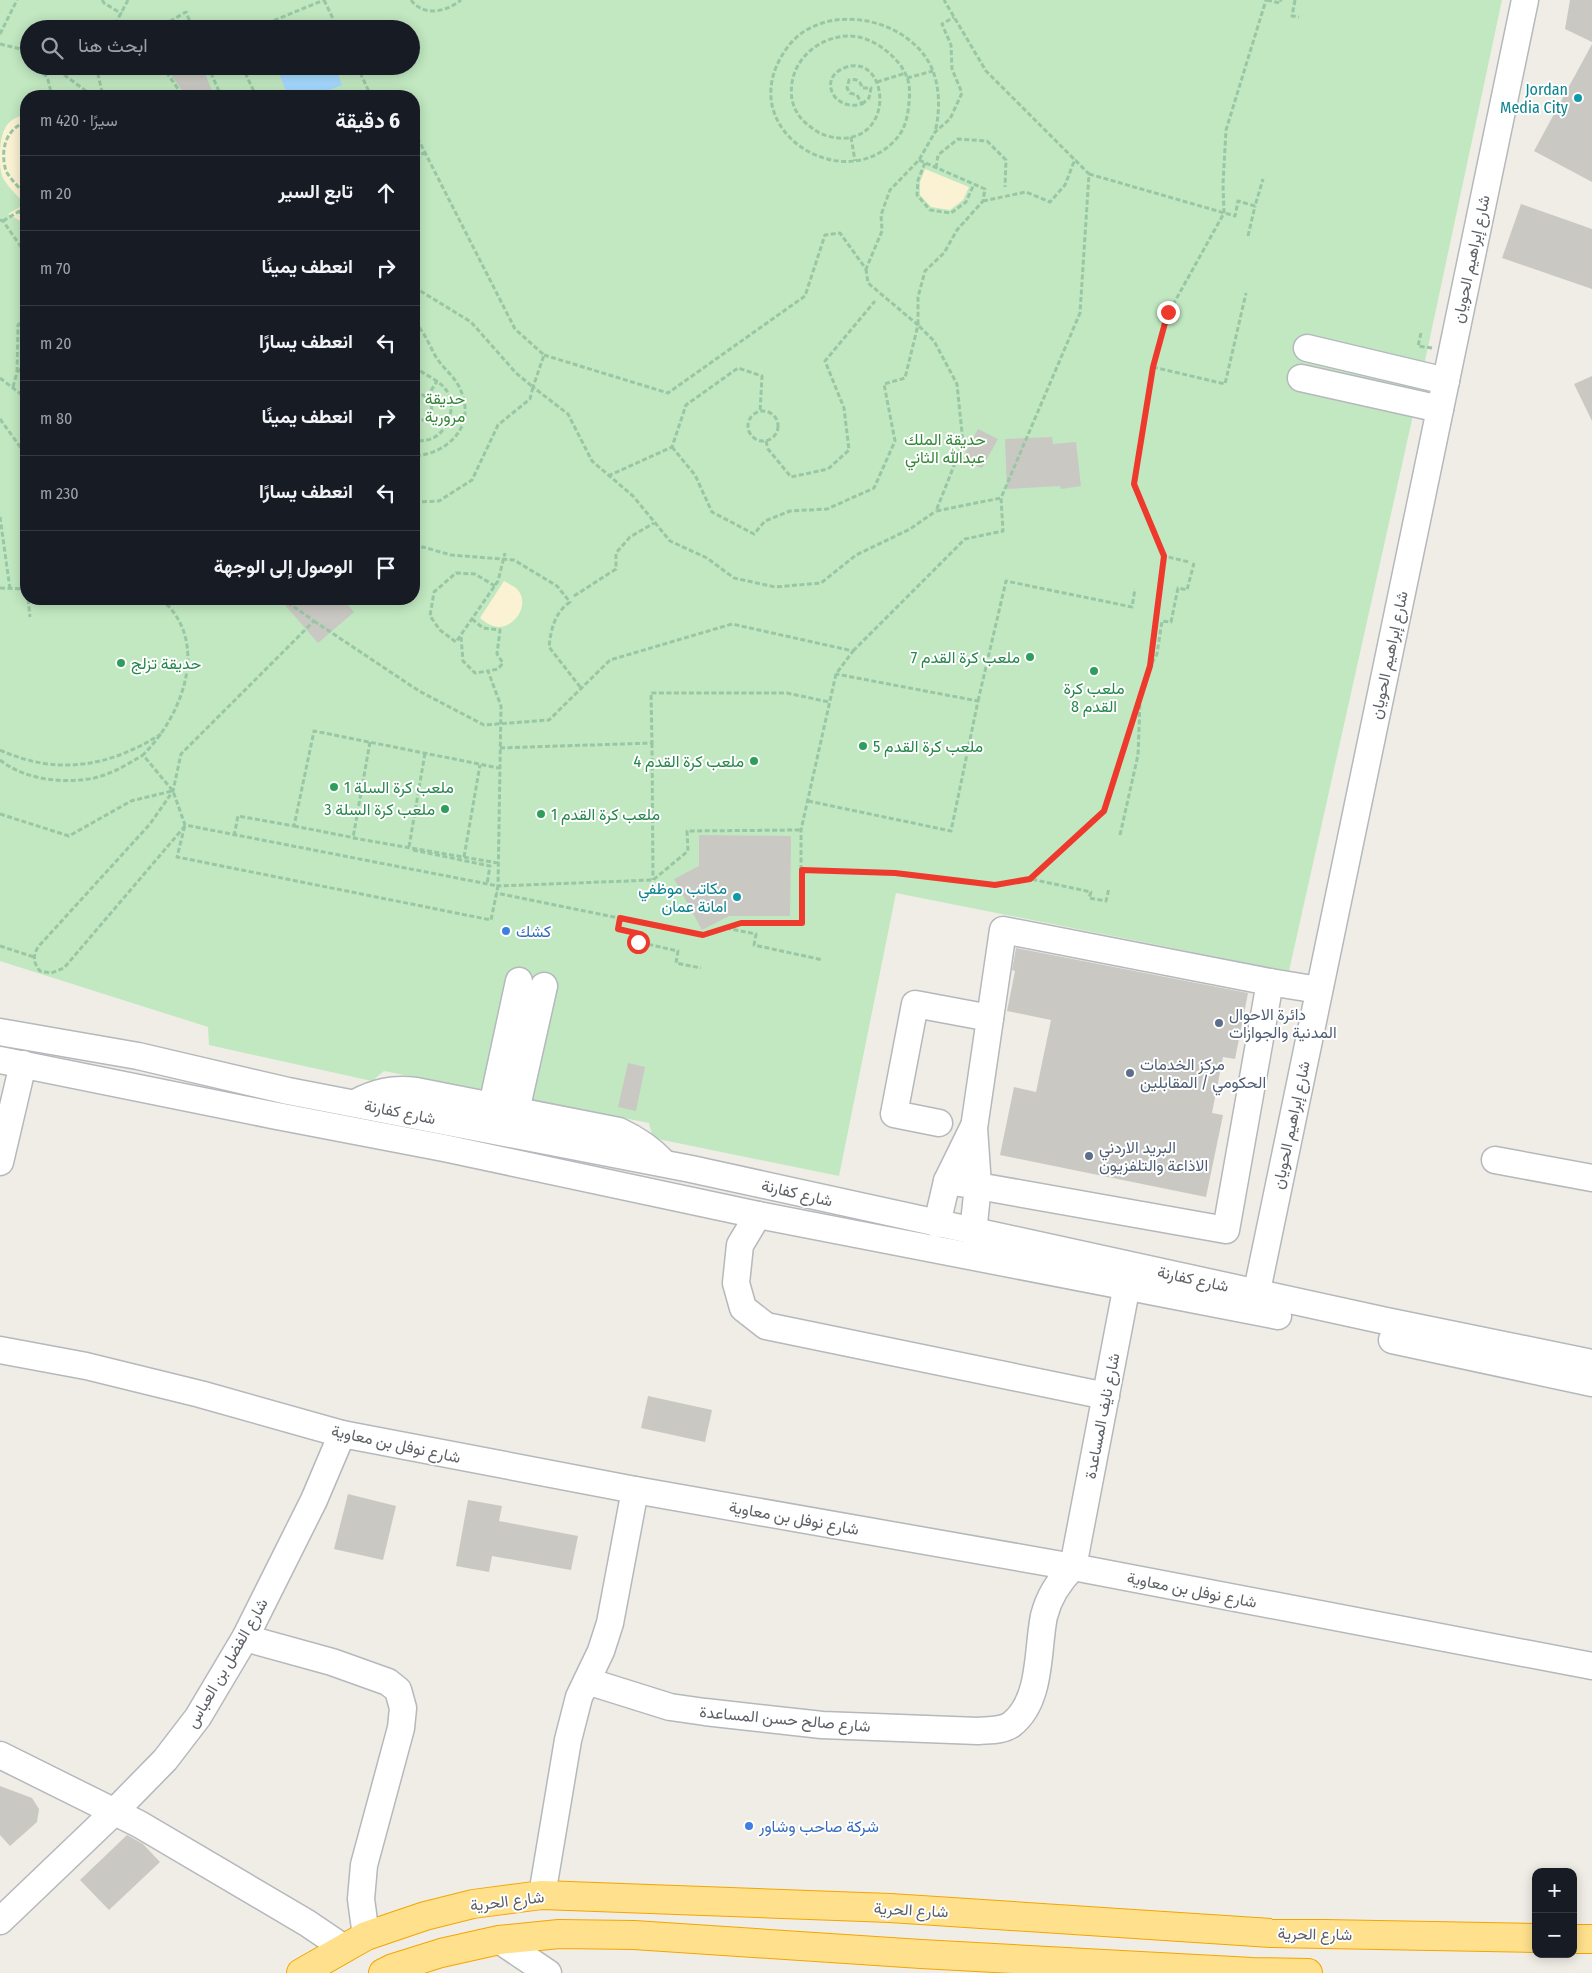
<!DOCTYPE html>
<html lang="ar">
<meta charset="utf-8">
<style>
:root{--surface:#171b24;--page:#242831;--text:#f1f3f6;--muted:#9ea1a6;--line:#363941}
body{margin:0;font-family:"Fira Sans Condensed",Vazirmatn,sans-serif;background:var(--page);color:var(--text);direction:rtl}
.controls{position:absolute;right:15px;bottom:15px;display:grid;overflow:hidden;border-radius:10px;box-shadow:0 2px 12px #0003}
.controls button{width:45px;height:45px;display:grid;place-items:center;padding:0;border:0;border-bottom:1px solid var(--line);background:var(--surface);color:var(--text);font:25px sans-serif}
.stop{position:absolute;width:15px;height:15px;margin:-11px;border:4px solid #ee392d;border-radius:50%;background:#fff}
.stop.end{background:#ee392d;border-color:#fff;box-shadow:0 1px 5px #0008}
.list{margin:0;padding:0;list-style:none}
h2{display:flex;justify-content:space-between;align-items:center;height:65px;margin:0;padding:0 20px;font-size:21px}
h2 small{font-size:16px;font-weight:400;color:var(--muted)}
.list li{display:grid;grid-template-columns:32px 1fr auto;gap:15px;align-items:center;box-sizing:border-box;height:75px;padding:0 20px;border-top:1px solid var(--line)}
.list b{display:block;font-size:19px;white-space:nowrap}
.list em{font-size:16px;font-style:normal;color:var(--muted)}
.icon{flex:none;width:28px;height:28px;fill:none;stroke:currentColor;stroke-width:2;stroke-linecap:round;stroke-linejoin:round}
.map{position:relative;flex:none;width:1592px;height:1973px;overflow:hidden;direction:ltr}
.search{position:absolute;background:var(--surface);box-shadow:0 2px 12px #0003;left:20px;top:20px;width:400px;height:55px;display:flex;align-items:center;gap:12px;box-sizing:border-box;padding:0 18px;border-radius:28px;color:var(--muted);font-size:19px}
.panel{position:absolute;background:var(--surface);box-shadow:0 2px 12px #0003;left:20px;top:90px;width:400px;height:515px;border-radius:20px;direction:rtl}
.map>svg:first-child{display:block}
.green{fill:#c1e8c1;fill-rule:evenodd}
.sand{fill:#fbf2d4}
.water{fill:#a5d9ff}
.building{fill:#cac8c2}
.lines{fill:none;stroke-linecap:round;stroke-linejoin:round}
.minor-casing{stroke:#b5b8bc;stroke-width:29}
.highway-casing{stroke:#f4a500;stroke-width:30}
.path{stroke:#99c7a5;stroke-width:3;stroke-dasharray:5 2.5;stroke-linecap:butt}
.minor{stroke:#fff;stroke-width:26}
.highway{stroke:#ffe08c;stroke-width:28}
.route{stroke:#ee392d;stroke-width:6}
.culture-dot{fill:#0f9aa8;stroke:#fff;stroke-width:2}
.leisure-dot{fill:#2e9e5b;stroke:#fff;stroke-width:2}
.shop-dot{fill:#3f7fe0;stroke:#fff;stroke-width:2}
.service-dot{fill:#5c6f8a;stroke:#fff;stroke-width:2}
.labels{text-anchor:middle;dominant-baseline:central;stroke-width:4;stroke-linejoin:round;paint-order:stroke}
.culture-label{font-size:16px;fill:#0d838f;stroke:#fff;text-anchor:end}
.street-label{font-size:16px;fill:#5d6166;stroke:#fff}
.park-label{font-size:16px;fill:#338736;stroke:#fff}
.leisure-label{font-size:16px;fill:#27864d;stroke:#fff;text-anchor:start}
.shop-label{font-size:16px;fill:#366cbe;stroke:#fff;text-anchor:start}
.service-label{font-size:16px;fill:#4e5e75;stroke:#fff;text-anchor:start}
</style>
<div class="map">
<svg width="1592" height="1973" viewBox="0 0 1592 1973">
<rect width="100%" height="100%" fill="#efede5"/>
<path class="green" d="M 0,0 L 1502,0 L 1422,375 L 1289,971 L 896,893 L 839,1176 L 653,1138 L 649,1123 L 384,1071 L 372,1081 L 209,1045 L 208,1027 L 0,961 ZM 29,29 L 411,29 L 411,66 L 29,66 ZM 26,96 L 414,96 L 414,599 L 26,599 Z"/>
<g class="sand">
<path d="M 26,115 L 26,224 L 8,214 L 25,204 C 18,196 10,189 4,180 C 0,173 0,165 0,157 C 0,137 3,118 26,115 Z"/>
<polygon points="925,169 969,187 963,200 950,210 931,207 920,195 920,182"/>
<path d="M 504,581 C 509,584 517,587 520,593 C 528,608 514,627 498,627 C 490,626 485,622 480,618 Z"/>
</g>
<polygon class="water" points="276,66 335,66 342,85 314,96 288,96"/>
<g class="building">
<polygon points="1570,0 1592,0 1592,42 1565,29"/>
<polygon points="1592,44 1592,182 1534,151"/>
<polygon points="165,66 202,66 214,96 186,96"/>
<polygon points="1521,204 1592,229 1592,289 1502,258"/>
<polygon points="1592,376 1592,421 1574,384"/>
<polygon points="978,429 998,439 982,468 962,460"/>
<polygon points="1052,437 1053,444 1076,442 1081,486 1061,489 1060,486 1007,489 1005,439"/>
<polygon points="293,599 343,599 354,612 318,643 285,605"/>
<polygon points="699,835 791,836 790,916 729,916 702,930 674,879 699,866"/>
<polygon points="1016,948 1248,993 1235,1059 1223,1057 1212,1113 1223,1115 1206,1197 1000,1155 1014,1087 1036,1092 1051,1020 1007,1011 1015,971 1012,970"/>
<polygon points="628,1063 645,1067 636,1111 618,1107"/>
<polygon points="648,1396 712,1410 705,1442 641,1428"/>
<polygon points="348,1494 396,1506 383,1560 334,1549"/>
<polygon points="468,1500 502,1506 499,1521 578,1536 571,1570 492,1556 489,1572 456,1566"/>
<polygon points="0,1786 32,1798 39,1809 37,1822 10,1846 0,1835"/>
<polygon points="127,1835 143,1844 160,1862 109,1910 80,1880"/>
</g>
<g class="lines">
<g class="minor-casing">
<g id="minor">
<polyline points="1307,348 1446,381"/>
<polyline points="1301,378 1440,409"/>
<polyline points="1270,982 1319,990"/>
<polyline points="0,1032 138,1056 288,1091 691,1169 1386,1321 1592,1363"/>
<polyline points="0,1060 272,1115 444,1148 758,1215 1278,1316"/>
<path d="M 355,1103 C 376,1092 393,1088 416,1091 L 619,1131 C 636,1139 650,1148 663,1162"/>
<polyline points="492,1106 519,981"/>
<polyline points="516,1111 544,986"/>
<polyline points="939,1123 894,1114 915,1004 990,1018"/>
<polyline points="1495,1160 1592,1178"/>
<polyline points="0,1162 23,1064"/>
<polyline points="947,1181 978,1186 1226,1230 1270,982 1003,930 974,1128 978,1186 973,1232"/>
<polyline points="758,1215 740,1245 736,1283 743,1308 766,1326 1106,1396"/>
<polyline points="937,1224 947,1181 973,1128"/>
<polyline points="1253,1310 1525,0"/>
<polyline points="1392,1340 1592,1383"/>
<polyline points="0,1350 86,1366 200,1394 342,1434 635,1490 1073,1567 1592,1666"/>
<polyline points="245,1638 332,1662 388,1682 398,1690 403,1708 401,1728 364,1865 361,1899 366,1936"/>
<path d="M 587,1681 L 670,1707 L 705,1712 L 822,1725 L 978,1731 C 989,1730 1003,1731 1012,1724 C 1042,1700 1037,1650 1044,1616 C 1049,1596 1059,1581 1073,1567 L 1130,1269"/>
<polyline points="0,1755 139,1824 307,1923 344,1948"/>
<polyline points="542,1895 568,1740 579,1697 601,1651 610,1623 635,1490"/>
<polyline points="0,1921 113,1813 165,1760 198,1717 245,1638 314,1500 342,1434"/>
<polyline points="499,1940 548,1973"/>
</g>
</g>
<g class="highway-casing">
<g id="highway">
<polyline points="1573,1939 1592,1939"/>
<polyline points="301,1973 366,1936 425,1916 473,1904 542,1895 890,1908 1271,1933 1536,1938"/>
<polyline points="383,1973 393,1968 441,1953 499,1940 559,1934 634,1935 921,1954 1252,1972 1308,1973"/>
</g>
</g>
<g class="path">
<polyline points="102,0 104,3 122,14"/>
<polyline points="324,0 338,29"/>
<path d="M 411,0 C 424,17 446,12 461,0"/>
<polyline points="1267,0 1280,3 1281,0"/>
<polyline points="1295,0 1292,16 1299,17"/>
<polyline points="110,29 113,28 128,0"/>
<polyline points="157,29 186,12 193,29"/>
<polyline points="253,29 324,0"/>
<polyline points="0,34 17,0"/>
<polyline points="0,44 29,51"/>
<polyline points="40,66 48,80 52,96"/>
<polyline points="52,66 93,96"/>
<polyline points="96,66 103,96"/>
<polyline points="162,66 183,96"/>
<polyline points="208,66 221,96"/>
<polyline points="242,66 256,96"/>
<polyline points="357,66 371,96"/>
<polyline points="907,78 933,71"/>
<polyline points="877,82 906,73"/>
<path d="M 862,104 L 869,98 L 871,88 L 862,88 C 861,81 856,78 849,80 L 847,88 L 850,93 L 857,95 L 862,104 C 833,112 818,78 844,68 C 885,51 897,132 847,138 C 835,139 822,136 812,128 C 796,117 789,102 792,83 C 796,53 829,31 859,37 C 877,41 899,58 906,75 C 910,83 910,94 909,103 C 908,114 906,125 900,134 C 849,204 723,128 790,44 C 827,0 912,18 933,71 C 940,90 940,112 935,132"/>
<path d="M 26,122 C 5,129 0,151 6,171 C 11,180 20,188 26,196"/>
<polyline points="414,131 515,329 544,355 533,387 568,414 592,461 633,496 670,541 707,558 734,578 775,587 821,583 856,555 910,529 936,511"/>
<polyline points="851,137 855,161"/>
<polyline points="414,156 425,153"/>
<polyline points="919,160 985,189 983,201 957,230 944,253 925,271 918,297 918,325 934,341 957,384 963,443 936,511 1001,498"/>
<polyline points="925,163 918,180 917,195 930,210 951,213 966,202 974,184"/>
<polyline points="936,168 938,155 958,139 987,141 1006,160 1005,187"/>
<polyline points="1089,174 1235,216 1238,201 1255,206 1263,179"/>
<polyline points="983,201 1026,192 1050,202 1065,185 1075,159"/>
<polyline points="19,212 26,216"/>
<polyline points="0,220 3,221 26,254"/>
<polyline points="3,221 26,207"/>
<polyline points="1248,236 1255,206"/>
<polyline points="414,287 471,322 516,373 533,387 530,399 498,425 472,480 439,501 414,502"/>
<path d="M 414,322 C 425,332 429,345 436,357 C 444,370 456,377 461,391 C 476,426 448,454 414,456"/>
<polyline points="1421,333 1418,346 1432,348"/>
<polyline points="544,355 668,393 805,296 825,235 840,233 866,269 882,231 881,215 890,190 919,160 935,132 950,119 962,93 952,69 951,45 942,24 954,17"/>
<path d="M 414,367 C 425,375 442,381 448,393 C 456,408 448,431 433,438 C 427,441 420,441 414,441"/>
<polyline points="1153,367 1225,384 1246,293"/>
<polyline points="17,372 18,325 26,319"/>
<polyline points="0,378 26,398"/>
<polyline points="13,387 17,372 26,365"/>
<path d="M 414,395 C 437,390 438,425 414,420"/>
<polyline points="427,397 437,381"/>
<circle cx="763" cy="426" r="15"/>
<polyline points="0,419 26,455"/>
<polyline points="766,441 768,449 791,477 828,469 849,450 844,408 825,361 875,301"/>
<polyline points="672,447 695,475 712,512 754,534 765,521 790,511 827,509 874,488 895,441 884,384 905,378 918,325 868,283 866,269"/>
<polyline points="608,476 672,447 686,405 738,368 762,376 760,412"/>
<polyline points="0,517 10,589"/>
<path d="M 414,550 L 423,547 L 451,555 L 514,560 L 557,586 L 570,602 C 554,613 551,630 549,647 L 581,688"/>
<polyline points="1164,556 1133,484 1153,367 1169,312 1224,213 1223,184 1226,130 1266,0"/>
<polyline points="495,586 475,574 456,573 434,592 430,616 440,630 456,642 498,581 505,553"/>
<polyline points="0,588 26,589"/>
<polyline points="574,596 616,569 616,553 630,537 654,523"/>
<polyline points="28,599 30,617"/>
<path d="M 161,599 C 211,641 183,715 143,755 L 173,791 L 185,825 L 498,886 L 491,920 L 177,857 L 185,825"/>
<polyline points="472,619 483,628 500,630 497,654 503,663 498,669 488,671 501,706 498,886 653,880 688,851 687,831 801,830"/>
<polyline points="314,621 419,691 484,725 549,720 610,660 732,624 853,651 836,674 801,830 801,923 741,923 703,935 496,893"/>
<polyline points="461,637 463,661 475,673 488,671"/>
<polyline points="853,651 965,539 1003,531 1001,498 1080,313 1089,174 986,71 944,0"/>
<polyline points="1152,663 1157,654 1162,621 1171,622 1178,588 1187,590 1194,563"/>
<polyline points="978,701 1006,581 1132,607 1135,589"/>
<polyline points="370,742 353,838 498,863"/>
<polyline points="652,743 653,880"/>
<polyline points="500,748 652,743 651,693 787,693 829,702"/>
<path d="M 0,750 C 57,776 109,767 161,734"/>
<path d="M 0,760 C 25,780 63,784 94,778 C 112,774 128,764 143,755"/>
<polyline points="808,801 951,831 978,701 836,674"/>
<polyline points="0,814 69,836 131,801 172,791"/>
<path d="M 185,826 L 64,968 L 51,973 L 40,971 C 33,963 33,955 38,947 L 150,824 L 173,791 L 181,754 L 314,621 L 283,599"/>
<polyline points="294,826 355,838"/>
<polyline points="1120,835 1138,755 1140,703"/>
<polyline points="234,836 238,816 294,826 314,731 499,768"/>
<polyline points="409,847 425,753"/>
<polyline points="413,850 490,866 487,884"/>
<polyline points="464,857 480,765"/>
<polyline points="801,870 895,873 995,885 1031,879 1091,892 1089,898 1106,901 1109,888"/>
<polyline points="1031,879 1104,811 1150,666 1164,556 1189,562"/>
<polyline points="620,918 618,929 640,934 638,942 678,951 676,963 701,968"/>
<polyline points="726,928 756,934 754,945 823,960"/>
<polyline points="0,946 34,957"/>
</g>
<use href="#minor" class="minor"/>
<use href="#highway" class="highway"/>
</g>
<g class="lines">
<polyline class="route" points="638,942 640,934 618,929 620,918 703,935 741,923 802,923 802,870 895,873 995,885 1030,879 1104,811 1150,666 1164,556 1134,484 1153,367 1168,312"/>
</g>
<g class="culture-dot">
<circle cx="1578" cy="98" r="5"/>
<circle cx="737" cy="897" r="5"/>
</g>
<g class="leisure-dot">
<circle cx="1030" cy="657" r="5"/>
<circle cx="121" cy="663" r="5"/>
<circle cx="1094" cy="671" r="5"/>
<circle cx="863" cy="746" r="5"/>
<circle cx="754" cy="761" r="5"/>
<circle cx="334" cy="787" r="5"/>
<circle cx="445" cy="809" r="5"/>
<circle cx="541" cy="814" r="5"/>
</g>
<g class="shop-dot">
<circle cx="506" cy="931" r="5"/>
<circle cx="749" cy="1826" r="5"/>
</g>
<g class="service-dot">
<circle cx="1219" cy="1023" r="5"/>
<circle cx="1130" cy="1073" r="5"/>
<circle cx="1089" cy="1156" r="5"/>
</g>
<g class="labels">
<g class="culture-label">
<text x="1568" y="89">Jordan<tspan x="1568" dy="18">Media City</tspan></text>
<text x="727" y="888">مكاتب موظفي<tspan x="727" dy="18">امانة عمان</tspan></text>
</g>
<g class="street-label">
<text transform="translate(1471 259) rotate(-78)">شارع إبراهيم الحويان</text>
<text transform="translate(1389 655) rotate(-78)">شارع إبراهيم الحويان</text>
<text transform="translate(400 1112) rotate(11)">شارع كفارنة</text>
<text transform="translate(1291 1125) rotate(-78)">شارع إبراهيم الحويان</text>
<text transform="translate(797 1193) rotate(13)">شارع كفارنة</text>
<text transform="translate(1193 1279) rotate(12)">شارع كفارنة</text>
<text transform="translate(1102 1416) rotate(-79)">شارع نايف المساعدة</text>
<text transform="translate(396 1444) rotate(12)">شارع نوفل بن معاوية</text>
<text transform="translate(794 1518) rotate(10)">شارع نوفل بن معاوية</text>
<text transform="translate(1192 1590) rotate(11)">شارع نوفل بن معاوية</text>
<text transform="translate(227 1663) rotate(-60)">شارع الفضل بن العباس</text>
<text transform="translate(785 1719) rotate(5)">شارع صالح حسن المساعدة</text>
<text transform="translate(507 1901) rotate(-7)">شارع الحرية</text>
<text transform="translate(911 1910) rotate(3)">شارع الحرية</text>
<text transform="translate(1315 1934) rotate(1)">شارع الحرية</text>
</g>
<g class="park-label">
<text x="445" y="398">حديقة<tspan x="445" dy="18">مرورية</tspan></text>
<text x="945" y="439">حديقة الملك<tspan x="945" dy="18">عبدالله الثاني</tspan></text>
</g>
<g class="leisure-label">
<text x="1020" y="657" text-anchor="end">ملعب كرة القدم 7</text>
<text x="131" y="663">حديقة تزلج</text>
<text x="1094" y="688" text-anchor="middle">ملعب كرة<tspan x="1094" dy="18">القدم 8</tspan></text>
<text x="873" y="746">ملعب كرة القدم 5</text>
<text x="744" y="761" text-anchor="end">ملعب كرة القدم 4</text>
<text x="344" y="787">ملعب كرة السلة 1</text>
<text x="435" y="809" text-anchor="end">ملعب كرة السلة 3</text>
<text x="551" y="814">ملعب كرة القدم 1</text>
</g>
<g class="shop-label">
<text x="516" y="931">كشك</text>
<text x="759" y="1826">شركة صاحب وشاور</text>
</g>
<g class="service-label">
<text x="1229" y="1014">دائرة الاحوال<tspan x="1229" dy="18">المدنية والجوازات</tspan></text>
<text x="1140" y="1064">مركز الخدمات<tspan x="1140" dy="18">الحكومي / المقابلين</tspan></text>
<text x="1099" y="1147">البريد الاردني<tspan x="1099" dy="18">الاذاعة والتلفزيون</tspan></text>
</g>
</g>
</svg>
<div class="controls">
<button>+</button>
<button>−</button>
</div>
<div class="stop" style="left:638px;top:942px"></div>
<div class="stop end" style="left:1168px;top:312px"></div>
<div class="search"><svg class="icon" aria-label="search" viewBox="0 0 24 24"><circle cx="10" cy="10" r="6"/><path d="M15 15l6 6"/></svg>ابحث هنا</div>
<section class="panel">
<h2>6 دقيقة<small>سيرًا · 420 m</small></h2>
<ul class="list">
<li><svg class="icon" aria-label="ahead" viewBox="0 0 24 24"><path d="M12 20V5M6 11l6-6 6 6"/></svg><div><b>تابع السير</b></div><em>20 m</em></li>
<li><svg class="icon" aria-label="right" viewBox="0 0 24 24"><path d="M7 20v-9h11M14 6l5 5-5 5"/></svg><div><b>انعطف يمينًا</b></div><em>70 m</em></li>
<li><svg class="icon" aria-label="left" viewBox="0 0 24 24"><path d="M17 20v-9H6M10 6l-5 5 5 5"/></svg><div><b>انعطف يسارًا</b></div><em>20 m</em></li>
<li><svg class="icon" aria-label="right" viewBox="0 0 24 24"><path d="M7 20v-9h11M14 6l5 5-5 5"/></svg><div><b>انعطف يمينًا</b></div><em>80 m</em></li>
<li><svg class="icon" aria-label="left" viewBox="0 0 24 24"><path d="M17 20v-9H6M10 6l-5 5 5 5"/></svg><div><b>انعطف يسارًا</b></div><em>230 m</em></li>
<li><svg class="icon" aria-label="arrive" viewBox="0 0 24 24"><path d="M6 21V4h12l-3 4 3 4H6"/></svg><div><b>الوصول إلى الوجهة</b></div></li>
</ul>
</section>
</div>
